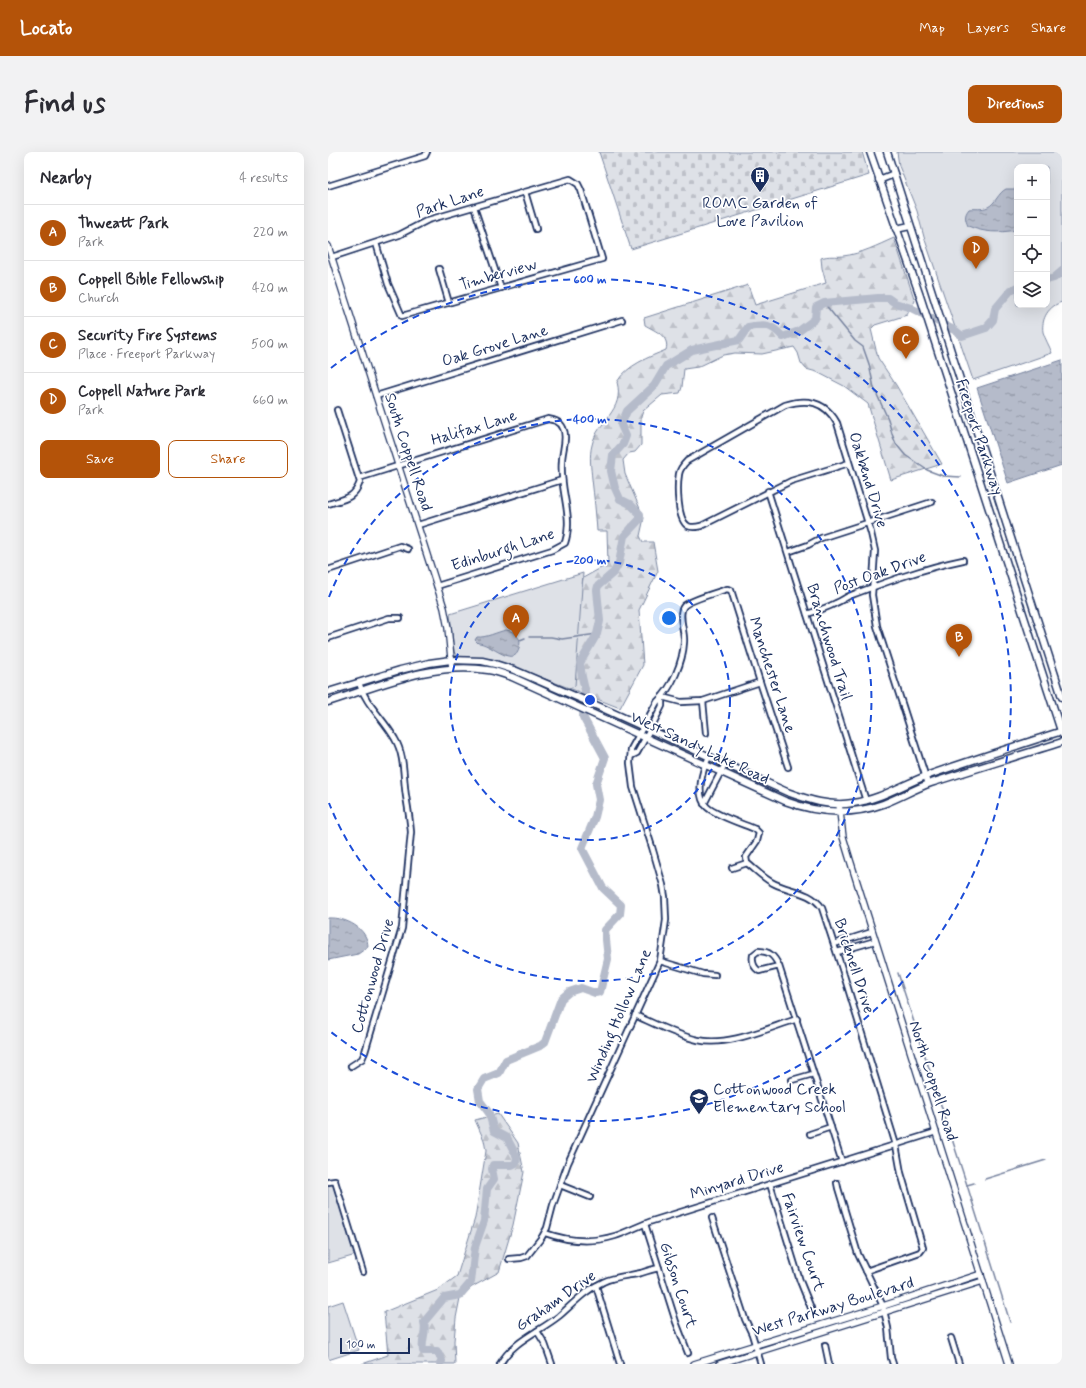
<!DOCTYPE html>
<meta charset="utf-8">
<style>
:root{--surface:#fff;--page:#f2f2f3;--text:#2b2b33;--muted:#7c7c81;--line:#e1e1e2;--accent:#b45309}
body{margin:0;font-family:Mynerve,sans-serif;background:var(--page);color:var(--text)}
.controls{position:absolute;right:12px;top:12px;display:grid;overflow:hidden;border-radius:8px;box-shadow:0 4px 16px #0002}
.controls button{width:36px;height:36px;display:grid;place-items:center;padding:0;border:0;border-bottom:1px solid var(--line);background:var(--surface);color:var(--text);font:20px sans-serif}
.scale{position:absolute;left:12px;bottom:10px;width:70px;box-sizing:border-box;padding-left:4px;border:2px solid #1b2f5e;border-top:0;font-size:11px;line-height:14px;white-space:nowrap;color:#1b2f5e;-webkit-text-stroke:3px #fff;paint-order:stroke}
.you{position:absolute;left:341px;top:466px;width:14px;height:14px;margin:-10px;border:3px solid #fff;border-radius:50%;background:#1a73e8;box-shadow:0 0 0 6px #1a73e833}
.badge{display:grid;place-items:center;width:26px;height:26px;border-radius:50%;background:var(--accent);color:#fff;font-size:13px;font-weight:700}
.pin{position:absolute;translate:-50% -33px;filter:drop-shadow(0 1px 2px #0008)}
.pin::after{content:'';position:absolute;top:21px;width:14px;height:12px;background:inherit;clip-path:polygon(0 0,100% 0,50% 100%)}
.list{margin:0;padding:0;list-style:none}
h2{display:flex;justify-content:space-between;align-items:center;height:52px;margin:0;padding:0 16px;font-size:17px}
h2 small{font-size:13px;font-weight:400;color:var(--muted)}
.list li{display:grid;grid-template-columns:26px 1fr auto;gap:12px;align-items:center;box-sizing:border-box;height:56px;padding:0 16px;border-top:1px solid var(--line)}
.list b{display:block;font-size:15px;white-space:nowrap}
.list p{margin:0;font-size:13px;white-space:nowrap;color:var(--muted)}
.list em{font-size:13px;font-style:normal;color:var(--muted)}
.actions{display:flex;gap:8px;padding:12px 16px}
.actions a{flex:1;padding:9px 0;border:1px solid var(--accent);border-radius:8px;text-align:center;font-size:14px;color:var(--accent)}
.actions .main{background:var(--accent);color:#fff}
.icon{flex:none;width:22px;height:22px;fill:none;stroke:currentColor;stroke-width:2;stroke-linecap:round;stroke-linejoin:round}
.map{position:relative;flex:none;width:734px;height:1212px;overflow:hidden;border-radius:8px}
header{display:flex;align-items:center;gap:24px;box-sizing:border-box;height:56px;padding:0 20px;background:var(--accent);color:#fff}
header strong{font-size:19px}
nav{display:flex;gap:22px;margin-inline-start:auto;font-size:14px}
.intro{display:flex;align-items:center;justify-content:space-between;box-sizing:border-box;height:96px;padding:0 24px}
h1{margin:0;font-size:28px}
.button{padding:10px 18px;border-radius:8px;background:var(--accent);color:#fff;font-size:14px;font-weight:700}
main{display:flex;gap:24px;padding:0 24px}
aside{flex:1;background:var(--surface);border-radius:8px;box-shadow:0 4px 16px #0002}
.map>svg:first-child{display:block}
.forest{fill:url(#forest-firs);stroke:#7c88a2}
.cemetery{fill:url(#cemetery-stones);stroke:#7c88a2}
.park{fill:#dee1e7;stroke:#7c88a2;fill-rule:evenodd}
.water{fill:url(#water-ripples);stroke:#77839f}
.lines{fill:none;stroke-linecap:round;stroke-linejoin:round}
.stream{stroke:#77839f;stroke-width:1.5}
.river{stroke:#b5bbca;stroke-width:8}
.minor-casing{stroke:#1b2f5e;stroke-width:8}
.tertiary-casing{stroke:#1b2f5e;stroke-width:8}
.secondary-casing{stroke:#1b2f5e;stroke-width:9}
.minor{stroke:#fff;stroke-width:4.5}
.tertiary{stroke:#fff;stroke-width:5.5}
.secondary{stroke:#fff;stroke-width:6}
.ring{fill:none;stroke:#1d4ed8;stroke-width:2;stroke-dasharray:7 5}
.labels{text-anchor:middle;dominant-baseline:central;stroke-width:3.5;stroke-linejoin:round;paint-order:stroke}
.street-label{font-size:16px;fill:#1b2f5e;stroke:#fff}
.poi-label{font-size:16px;fill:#1b2f5e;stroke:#fff}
.centre{fill:#1d4ed8;stroke:#fff;stroke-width:2}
.ring-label{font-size:12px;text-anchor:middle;font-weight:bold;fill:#1d4ed8;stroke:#fff;stroke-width:3.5;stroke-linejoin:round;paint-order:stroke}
</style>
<header>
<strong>Locato</strong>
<nav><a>Map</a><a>Layers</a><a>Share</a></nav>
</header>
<div class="intro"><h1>Find us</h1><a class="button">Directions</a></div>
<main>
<aside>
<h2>Nearby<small>4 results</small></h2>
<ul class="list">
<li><span class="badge">A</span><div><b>Thweatt Park</b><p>Park</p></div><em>220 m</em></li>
<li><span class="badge">B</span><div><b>Coppell Bible Fellowship</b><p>Church</p></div><em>420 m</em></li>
<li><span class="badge">C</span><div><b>Security Fire Systems</b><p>Place · Freeport Parkway</p></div><em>500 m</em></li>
<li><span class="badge">D</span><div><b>Coppell Nature Park</b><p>Park</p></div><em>660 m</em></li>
</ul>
<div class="actions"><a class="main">Save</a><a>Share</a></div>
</aside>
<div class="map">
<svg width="734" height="1212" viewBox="0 0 734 1212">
<defs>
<pattern id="forest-firs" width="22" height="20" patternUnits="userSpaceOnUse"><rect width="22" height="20" fill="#dee1e7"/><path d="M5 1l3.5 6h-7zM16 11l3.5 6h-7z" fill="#bec1c9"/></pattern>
<pattern id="cemetery-stones" width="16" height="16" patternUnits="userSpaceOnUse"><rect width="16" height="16" fill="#dee1e7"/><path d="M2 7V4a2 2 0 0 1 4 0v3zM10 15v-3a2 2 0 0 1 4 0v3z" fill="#bec1c9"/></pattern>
<pattern id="water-ripples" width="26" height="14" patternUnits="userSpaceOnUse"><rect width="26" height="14" fill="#b5bbca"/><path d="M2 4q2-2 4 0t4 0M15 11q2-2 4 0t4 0" fill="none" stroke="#9298a7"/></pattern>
</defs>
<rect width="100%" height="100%" fill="#fff"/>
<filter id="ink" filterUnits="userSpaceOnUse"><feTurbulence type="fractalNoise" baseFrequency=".025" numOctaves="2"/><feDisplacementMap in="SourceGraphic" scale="8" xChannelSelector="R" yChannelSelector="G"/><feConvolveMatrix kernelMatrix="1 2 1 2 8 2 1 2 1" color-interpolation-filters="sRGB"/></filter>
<g filter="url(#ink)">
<g class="forest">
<path d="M 566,86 L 587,149 L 579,163 L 547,173 L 543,177 L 550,206 L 568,233 L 614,312 L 563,328 L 540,252 L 516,234 L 489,220 L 478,217 L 473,211 L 470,201 L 466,195 L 434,202 L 407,201 L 395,203 L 370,215 L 356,217 L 354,235 L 352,241 L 334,243 L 315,259 L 313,265 L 313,293 L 307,300 L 301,301 L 295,308 L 297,322 L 316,366 L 312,384 L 315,390 L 325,390 L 330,419 L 311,458 L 315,513 L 292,556 L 241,536 L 255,426 L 280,412 L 279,379 L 269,379 C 268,362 266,345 264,327 C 263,316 261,304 264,293 C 269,269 297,259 289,230 C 299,213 321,205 338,198 C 342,184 327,179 317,173 L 316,166 L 420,133 L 427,153 L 498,131 L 494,116 L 493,106 C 501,103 507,105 515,104 C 533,102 550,93 566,86 Z"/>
<polygon points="170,962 190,991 196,1020 185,1073 171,1120 144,1135 132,1146 128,1166 126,1189 127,1212 34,1212 60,1203 56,1160 110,1138 129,1124 147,1066 158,999 156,988 147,968"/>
</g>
<polygon class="cemetery" points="271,0 534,0 541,23 303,97"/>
<g class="park">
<path d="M 569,0 L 734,0 L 734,150 C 721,154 713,166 715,180 C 717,187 722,195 724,201 L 645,228 L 596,85 L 589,59 L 571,14 ZM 689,15 L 719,15 L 719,153 L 689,153 Z"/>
<polygon points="255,421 247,534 241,536 165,507 130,505 126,500 122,462"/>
<polygon points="5,1029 28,1103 0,1111 0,1030"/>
<polygon points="15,1149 31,1198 0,1208 0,1154"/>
</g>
<g class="water">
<path d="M 678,37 L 689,37 L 689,78 C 670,81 657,81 640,74 C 637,67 636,63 641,57 C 647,56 654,58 660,55 C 668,51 670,41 678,37 Z"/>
<polygon points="734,208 734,313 680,331 649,236"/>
<path d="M 178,478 L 186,480 L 192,488 C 191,523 164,491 150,491 L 147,488 L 149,485 C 158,486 169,480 178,478 Z"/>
<path d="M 0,766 C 17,765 40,776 40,795 L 30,802 L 0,808 Z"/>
</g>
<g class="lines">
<g class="stream">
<polyline points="496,151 527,189 535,195 541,212 546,236 560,267 564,282 568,292 577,303 599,318 615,324 633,325"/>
<polyline points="201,485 223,485 234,487 269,482"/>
<polyline points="192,488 197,486"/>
<polyline points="570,821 639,1033"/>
<polyline points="657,1027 718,1008"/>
<polyline points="646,1031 639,1033 682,1170"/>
</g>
<g class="river">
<polyline points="719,128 726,126 734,119"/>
<path d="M 112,1212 L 114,1209 L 109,1199 L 95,1199 C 93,1186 99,1182 96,1170 L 116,1146 L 132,1143 L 143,1130 L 147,1095 L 156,1069 L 159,1037 L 166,1027 L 164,1017 L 165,1013 L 184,1013 L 188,1011 L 189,1005 L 179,986 L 166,979 L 161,961 L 152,949 L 150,937 L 156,927 L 171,921 L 178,908 L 212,894 L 217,890 L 233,847 L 241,840 L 253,836 L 267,841 L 272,840 L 280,807 L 277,778 L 292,762 L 293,753 L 275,736 L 254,696 L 267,665 L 271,648 L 268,632 L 277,606 L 255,565 L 257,538 L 254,525 L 252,511 L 269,482 L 272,469 L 269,438 L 270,434 L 286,420 L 291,411 L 296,384 L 312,367 L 312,362 L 302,352 L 292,347 L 287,336 L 283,319 L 285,303 L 295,292 L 298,284 L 293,273 L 299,259 L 326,234 L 338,214 L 364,198 L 411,188 L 420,175 C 437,172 442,171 455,185 L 471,179 L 487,167 L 488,155 L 496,151 L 550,146 L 560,146 L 567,151 L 583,156 L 628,179 L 634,184 L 658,176 L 665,168 L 667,157 L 683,138 L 689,135"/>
</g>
<g class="minor-casing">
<g id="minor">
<polyline points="0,34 97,4 99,0"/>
<polyline points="197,40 208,77"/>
<polyline points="146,55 173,136"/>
<polyline points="4,105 71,83 100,68 242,27 250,32 253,38 274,107 74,164 60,132 48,91"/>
<polyline points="111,117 121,151"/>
<polyline points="48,244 294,168"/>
<path d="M 521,311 L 463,329 L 373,374 C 369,375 364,376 360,374 C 349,368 349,334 351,322 C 352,317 355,313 359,309 L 457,253 C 479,246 497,249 509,271 L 543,381 L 547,399 L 544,443 L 549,474 L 600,632"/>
<path d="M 31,326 L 220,267 C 226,268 232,269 235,276 C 240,285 234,299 234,309 C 231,337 246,364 237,391 L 224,398 L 109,434"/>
<polyline points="440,339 538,649"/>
<path d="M 0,352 C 16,347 26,347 32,330 L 9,258"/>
<polyline points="90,373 234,328"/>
<polyline points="460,400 480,393 493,386 604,350"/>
<polyline points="0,418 72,394 80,397"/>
<path d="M 479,462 C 489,459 499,456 508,451 C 513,449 517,446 521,444 C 558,430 596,416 635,408"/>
<polyline points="0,486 61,466 72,466"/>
<polyline points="334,545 353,550 375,549 432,530"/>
<polyline points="375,549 378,581"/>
<polyline points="303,604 309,601 324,574 334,554 334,545"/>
<path d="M 381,605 C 374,618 367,644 379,655 C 389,664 415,672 427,677 L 431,681 L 429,689 L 418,705 L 419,711 C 428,718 436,727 447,732 C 462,739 484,740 494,756 L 515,820 L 568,993 L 573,1021 L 595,1096 L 592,1100 L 538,1119"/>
<polyline points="376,652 397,612"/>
<polyline points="404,716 419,711"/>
<polyline points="506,792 544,780"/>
<polyline points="509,800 547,789"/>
<polyline points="332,809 375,822 387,823"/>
<path d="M 451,814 L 431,819 C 425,815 424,809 425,803 L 430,799 C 442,799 446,804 451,814 L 514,1010"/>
<path d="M 307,863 C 327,872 348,883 370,888 C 400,895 440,876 469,867"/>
<path d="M 23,914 L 34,907 L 37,900 L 74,776 L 83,680 C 82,668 80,656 78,644 C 75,625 77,604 67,587 C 56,567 38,553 31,531"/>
<polyline points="464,928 485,922"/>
<polyline points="482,982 503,975"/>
<polyline points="0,1030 7,1029 35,1120"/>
<polyline points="509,1031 510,1036 530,1102 555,1154 560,1176 563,1206 565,1212"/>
<polyline points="442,1032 472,1129 483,1156"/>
<polyline points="232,1033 262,1045"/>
<polyline points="384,1066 417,1167 424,1182 433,1212"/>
<polyline points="317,1072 348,1170 360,1201"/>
<path d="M 217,1081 C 239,1089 264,1091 287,1084 C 300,1080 312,1073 324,1069 L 608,980"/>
<path d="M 181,1107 L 193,1106 L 199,1104 L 214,1085 L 219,1076 L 225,1053 L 240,1011 L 332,809 L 338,768 L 337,745 L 335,733 L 324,695 L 305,635 L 302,611 L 303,597 L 329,550 C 344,536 355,510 356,490 C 357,479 349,462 356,454 C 361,448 391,440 399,437 L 403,438 L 432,530 L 460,615"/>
<polyline points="268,1134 292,1212"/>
<polyline points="209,1179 217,1192 224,1212"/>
<polyline points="623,1186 631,1212"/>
<polyline points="497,1193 501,1212"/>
<path d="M 172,1212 C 185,1189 211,1180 231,1164 C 245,1152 257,1138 275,1130 C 287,1124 301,1124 313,1121 C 319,1119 325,1117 331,1116"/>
</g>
</g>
<g class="tertiary-casing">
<g id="tertiary">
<polyline points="0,94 116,456 120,476 124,516"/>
<polyline points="511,652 515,685 522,708 681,1212"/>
<polyline points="366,1212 555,1154 653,1122"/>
<polyline points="391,1212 655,1129"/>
</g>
</g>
<g class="secondary-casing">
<g id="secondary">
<polyline points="542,0 592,144 734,582"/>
<polyline points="559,0 734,545"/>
<polyline points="551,28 566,22"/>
<polyline points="568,77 582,74"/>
<path d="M 0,540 L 72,518 L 101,511 L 123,508 L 154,509 L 167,512 L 186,518 L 272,555 L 459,640 C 481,648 502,655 525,651 C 551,648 574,633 598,624 C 643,608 689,594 734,579"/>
<path d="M 0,550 C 51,534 106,509 160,518 C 168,519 176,522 184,525 L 457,649 C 489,661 522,664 555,652 C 571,646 586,637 603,631 C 646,617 690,604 734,590"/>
</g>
</g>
<use href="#minor" class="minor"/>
<use href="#tertiary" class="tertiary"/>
<use href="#secondary" class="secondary"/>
</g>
</g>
<g class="ring">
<circle cx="262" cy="548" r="140"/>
<path d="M1 445A281 281 0 1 1 1 651"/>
<path d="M3 216A421 421 0 1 1 3 880"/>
</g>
<defs>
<g id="building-pin" transform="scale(1)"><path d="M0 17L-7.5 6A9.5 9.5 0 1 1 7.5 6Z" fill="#1b2f5e" stroke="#fff"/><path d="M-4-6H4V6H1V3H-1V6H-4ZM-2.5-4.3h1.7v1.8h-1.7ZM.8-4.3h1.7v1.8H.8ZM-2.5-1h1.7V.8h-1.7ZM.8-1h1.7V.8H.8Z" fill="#fff"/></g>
<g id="school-pin" transform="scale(1)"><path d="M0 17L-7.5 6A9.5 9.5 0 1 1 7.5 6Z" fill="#1b2f5e" stroke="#fff"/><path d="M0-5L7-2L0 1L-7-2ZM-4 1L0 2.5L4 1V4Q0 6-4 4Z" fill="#fff"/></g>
</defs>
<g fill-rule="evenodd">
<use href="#building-pin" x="432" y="24"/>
<use href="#school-pin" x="371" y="946"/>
</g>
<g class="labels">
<g class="street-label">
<text transform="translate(122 50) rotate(-18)">Park Lane</text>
<text transform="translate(170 123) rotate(-16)">Timberview</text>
<text transform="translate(167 194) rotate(-17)">Oak Grove Lane</text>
<text transform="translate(146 276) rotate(-17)">Halifax Lane</text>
<text transform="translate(651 285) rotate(72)">Freeport Parkway</text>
<text transform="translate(80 300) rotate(72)">South Coppell Road</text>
<text transform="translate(540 328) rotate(73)">Oakbend Drive</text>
<text transform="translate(175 398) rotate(-18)">Edinburgh Lane</text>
<text transform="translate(552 421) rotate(-20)">Post Oak Drive</text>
<text transform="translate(501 490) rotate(73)">Branchwood Trail</text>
<text transform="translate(444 523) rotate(72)">Manchester Lane</text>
<text transform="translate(372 596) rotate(25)">West Sandy Lake Road</text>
<text transform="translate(526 814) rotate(72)">Bricknell Drive</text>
<text transform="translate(45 824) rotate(-74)">Cottonwood Drive</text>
<text transform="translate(291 864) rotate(-67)">Winding Hollow Lane</text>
<text transform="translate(605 929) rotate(72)">North Coppell Road</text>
<text transform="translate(409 1029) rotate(-17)">Minyard Drive</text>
<text transform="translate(475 1090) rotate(71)">Fairview Court</text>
<text transform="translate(350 1133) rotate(72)">Gibson Court</text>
<text transform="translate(228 1149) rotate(-35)">Graham Drive</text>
<text transform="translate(505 1155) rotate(-17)">West Parkway Boulevard</text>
</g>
<g class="poi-label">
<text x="432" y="51">ROMC Garden of<tspan x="432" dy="18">Love Pavilion</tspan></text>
<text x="385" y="937" text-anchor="start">Cottonwood Creek<tspan x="385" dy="18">Elementary School</tspan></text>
</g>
</g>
<circle cx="262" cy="548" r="6" class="centre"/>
<g class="ring-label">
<text x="262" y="131">600 m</text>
<text x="262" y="271">400 m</text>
<text x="262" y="412">200 m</text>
</g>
</svg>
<div class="controls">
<button>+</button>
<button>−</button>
<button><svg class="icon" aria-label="locate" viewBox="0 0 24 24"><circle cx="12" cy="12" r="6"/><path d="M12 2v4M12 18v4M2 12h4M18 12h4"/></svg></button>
<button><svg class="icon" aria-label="layers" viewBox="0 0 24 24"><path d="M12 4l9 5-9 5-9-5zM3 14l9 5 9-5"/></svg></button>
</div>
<div class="scale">100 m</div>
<div class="you"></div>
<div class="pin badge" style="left:188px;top:486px">A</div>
<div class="pin badge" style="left:631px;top:505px">B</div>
<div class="pin badge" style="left:578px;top:207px">C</div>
<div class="pin badge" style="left:648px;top:117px">D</div>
</div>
</main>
